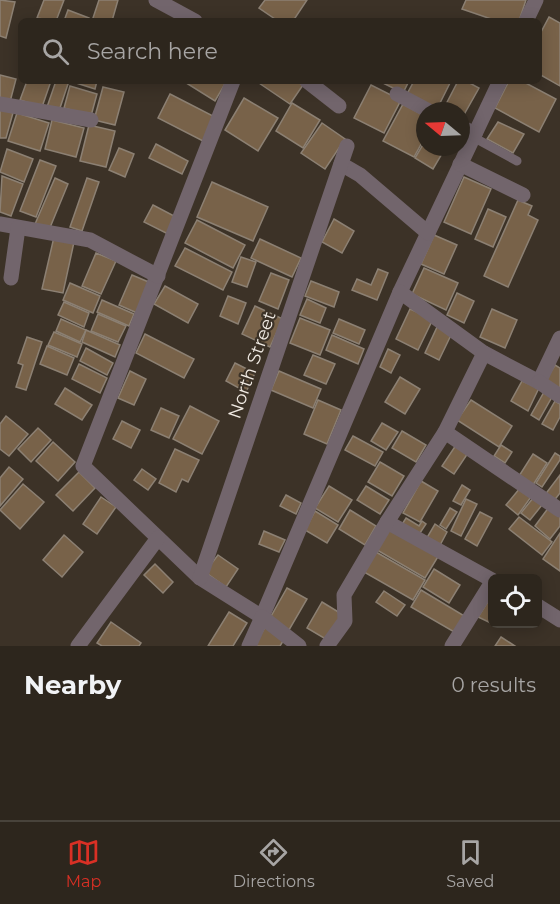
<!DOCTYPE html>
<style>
:root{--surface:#2d261d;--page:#352e26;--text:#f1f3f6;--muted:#a7a5a4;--line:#48433b;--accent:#d93025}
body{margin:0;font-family:Montserrat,sans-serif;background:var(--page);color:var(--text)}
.controls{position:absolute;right:18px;bottom:18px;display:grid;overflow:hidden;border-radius:9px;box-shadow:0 3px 15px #0003}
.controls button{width:54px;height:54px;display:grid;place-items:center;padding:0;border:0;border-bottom:2px solid var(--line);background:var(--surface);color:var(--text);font:30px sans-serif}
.compass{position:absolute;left:416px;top:102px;width:54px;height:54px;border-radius:50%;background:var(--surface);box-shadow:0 3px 15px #0003;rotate:289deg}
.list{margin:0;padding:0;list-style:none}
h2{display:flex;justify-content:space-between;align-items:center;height:78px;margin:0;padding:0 24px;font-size:26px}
h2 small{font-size:20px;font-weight:400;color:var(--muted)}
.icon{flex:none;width:33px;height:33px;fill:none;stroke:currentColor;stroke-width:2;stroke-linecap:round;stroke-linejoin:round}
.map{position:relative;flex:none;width:560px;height:646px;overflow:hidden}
.search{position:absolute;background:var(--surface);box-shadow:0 3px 15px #0003;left:18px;right:18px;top:18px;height:66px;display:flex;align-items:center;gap:15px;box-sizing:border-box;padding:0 21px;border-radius:9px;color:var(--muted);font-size:22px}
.sheet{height:174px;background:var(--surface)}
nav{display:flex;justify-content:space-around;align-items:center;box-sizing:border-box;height:84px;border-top:2px solid var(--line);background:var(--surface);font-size:16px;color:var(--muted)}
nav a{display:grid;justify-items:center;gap:3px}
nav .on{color:var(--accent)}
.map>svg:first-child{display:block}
.building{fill:#786249;stroke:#8c8073;stroke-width:1.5}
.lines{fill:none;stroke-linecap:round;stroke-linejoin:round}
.service{stroke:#72656c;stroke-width:9}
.minor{stroke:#72656c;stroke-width:15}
.labels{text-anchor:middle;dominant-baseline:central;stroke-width:4.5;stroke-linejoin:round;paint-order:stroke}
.street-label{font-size:18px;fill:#f1ebe4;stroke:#3c3227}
</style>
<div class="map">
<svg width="560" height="646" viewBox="0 0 560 646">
<rect width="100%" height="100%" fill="#3c3227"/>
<g class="building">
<polygon points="0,0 15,2 6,38 0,36"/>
<polygon points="44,0 64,0 56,21 37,18"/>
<polygon points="99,0 118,0 112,21 92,21"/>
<polygon points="265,0 307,0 293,21 278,21 259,8"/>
<polygon points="466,0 526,0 519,21 497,21 462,9"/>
<polygon points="68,10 89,18 88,21 64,21"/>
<polygon points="549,17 560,23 560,86 539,74 539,36"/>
<polygon points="0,75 16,79 10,102 0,100"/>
<polygon points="27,81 51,81 42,107 20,100"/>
<polygon points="56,81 69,81 59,111 47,107"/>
<polygon points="70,81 97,81 95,89"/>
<polygon points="183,81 220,81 225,84 215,101"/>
<polygon points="256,81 296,81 303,85 290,104"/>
<polygon points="379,81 409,81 403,93"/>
<polygon points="414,81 451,81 437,109 407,94"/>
<polygon points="458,81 466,81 479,88 461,120 461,111 443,110"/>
<polygon points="509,81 522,81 556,99 539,132 495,108"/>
<polygon points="371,85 401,100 384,133 354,118"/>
<polygon points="70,86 97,94 91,116 64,108"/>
<polygon points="103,87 124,92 115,125 94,120"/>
<polygon points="170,94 215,117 203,141 158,118"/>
<polygon points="244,98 278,118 258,151 225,130"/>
<polygon points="292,103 320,120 303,148 276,131"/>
<polygon points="403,104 425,116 425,137 414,157 383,141"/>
<polygon points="0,108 13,113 6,138 0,138"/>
<polygon points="17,113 49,123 40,151 8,141"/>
<polygon points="52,120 84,128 76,157 45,149"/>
<polygon points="498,122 524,134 513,153 487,139"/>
<polygon points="322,123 345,139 325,169 301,153"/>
<polygon points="89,125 115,131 106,167 80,161"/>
<polygon points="425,141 425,147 446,147 433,169 415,158"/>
<polygon points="156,144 188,161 182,174 149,158"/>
<polygon points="119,148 134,154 125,177 109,170"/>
<polygon points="7,149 33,159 24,182 0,172"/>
<polygon points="40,160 56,166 36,217 20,211"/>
<polygon points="2,176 23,184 11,216 0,212"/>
<polygon points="464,177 491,189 471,234 444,222"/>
<polygon points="55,178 68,184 49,230 35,224"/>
<polygon points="87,178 99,182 82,231 70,227"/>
<polygon points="212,182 268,207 253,241 197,217"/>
<polygon points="518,200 532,206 528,215 538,220 508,287 484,276"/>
<polygon points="153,205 178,218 170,235 144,222"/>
<polygon points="488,209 506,217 493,247 475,239"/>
<polygon points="334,219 354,231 342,253 322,242"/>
<polygon points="197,220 245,245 233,268 185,243"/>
<polygon points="434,235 457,245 444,274 421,264"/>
<polygon points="54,237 74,242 63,293 42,289"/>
<polygon points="260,239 301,258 292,277 251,258"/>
<polygon points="185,248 232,272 223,290 175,266"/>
<polygon points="96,253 116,261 101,294 82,286"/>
<polygon points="241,257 256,262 247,287 232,282"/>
<polygon points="424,268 458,283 446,310 412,294"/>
<polygon points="378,269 388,273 377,300 352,290 357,279 371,285"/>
<polygon points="271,273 289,280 278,309 259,301"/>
<polygon points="132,275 151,283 137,313 119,305"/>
<polygon points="311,281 339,292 334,307 305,296"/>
<polygon points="70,283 100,296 93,313 63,300"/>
<polygon points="165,286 198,304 188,323 154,304"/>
<polygon points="457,293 474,301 464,323 447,315"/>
<polygon points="228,296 246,303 238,324 220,316"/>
<polygon points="307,299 326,308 320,323 300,315"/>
<polygon points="102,300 134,314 129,326 97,312"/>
<polygon points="64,302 89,313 84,327 58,315"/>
<polygon points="255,306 283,319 270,347 242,334"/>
<polygon points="410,309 433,319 418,350 396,339"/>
<polygon points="492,309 517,320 505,348 480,337"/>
<polygon points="98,314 126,326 118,342 91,331"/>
<polygon points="300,318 330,330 320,355 290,343"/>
<polygon points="61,319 86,330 80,342 56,331"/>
<polygon points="339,319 365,330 359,344 333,333"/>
<polygon points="438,325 453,331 439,360 425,353"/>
<polygon points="86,330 120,345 115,357 82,342"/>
<polygon points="54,332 82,344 77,357 48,345"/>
<polygon points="145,334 194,359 184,378 136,353"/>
<polygon points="332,335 364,349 358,364 326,350"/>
<polygon points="27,337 42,342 26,390 16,387 23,365 18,363"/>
<polygon points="47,346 74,358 67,375 40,364"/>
<polygon points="86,348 113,363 107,375 80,361"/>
<polygon points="388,349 400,355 391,373 380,367"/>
<polygon points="313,355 335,364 326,384 304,375"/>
<polygon points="235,363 255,373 246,392 226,381"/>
<polygon points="79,364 107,378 100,393 72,379"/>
<polygon points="555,365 560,368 560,389 545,381"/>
<polygon points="130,371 146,379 134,405 118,398"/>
<polygon points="279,371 321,389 313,408 271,390"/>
<polygon points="400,377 420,389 405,414 385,402"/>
<polygon points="522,381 539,388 528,411 511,401"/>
<polygon points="65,388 92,405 82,420 55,404"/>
<polygon points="544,392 552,397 539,420 531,415"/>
<polygon points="318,400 341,410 327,444 304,434"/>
<polygon points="471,400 512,426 499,447 457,420"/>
<polygon points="555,401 560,404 560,417 553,430 542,424"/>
<polygon points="190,406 219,421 202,454 173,439"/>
<polygon points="161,408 179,416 169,438 151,430"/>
<polygon points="6,416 28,434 9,456 0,449 0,424"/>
<polygon points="122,421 140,430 131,448 113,439"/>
<polygon points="382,423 398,432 386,450 371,441"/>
<polygon points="38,428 51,440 31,462 18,449"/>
<polygon points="402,431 426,445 416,462 392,448"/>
<polygon points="353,436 383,452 375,466 345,450"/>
<polygon points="53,442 75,462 58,481 36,461"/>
<polygon points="458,442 470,450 454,474 442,466"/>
<polygon points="501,445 512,452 505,463 494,456"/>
<polygon points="175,449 199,460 188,482 182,479 176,492 159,483"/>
<polygon points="555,453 560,456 560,460 542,487 536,483"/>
<polygon points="533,454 547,463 533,485 519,476"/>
<polygon points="380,462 404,476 392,496 368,482"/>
<polygon points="9,467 23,479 0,506 0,478"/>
<polygon points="142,469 156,479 148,490 134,480"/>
<polygon points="79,472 95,488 73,511 56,495"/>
<polygon points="560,475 560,493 553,502 544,496"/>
<polygon points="421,481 438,491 420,522 403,513"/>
<polygon points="23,484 44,502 20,529 0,510"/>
<polygon points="462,485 470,490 461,505 453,501"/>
<polygon points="329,486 352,500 338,522 315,508"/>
<polygon points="366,486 389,500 380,514 357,500"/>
<polygon points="520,488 531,497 518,515 506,505"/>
<polygon points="286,495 301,503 296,514 280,506"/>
<polygon points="101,497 116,507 97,534 83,524"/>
<polygon points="533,498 542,505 530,520 521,513"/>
<polygon points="466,499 477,504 461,536 451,531"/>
<polygon points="549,507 560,516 560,526 550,539 535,526"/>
<polygon points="450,508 457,512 446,529 440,525"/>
<polygon points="350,510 376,526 365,545 339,529"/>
<polygon points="315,511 338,525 327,543 305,530"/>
<polygon points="480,512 492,518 477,546 465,539"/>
<polygon points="519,517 552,542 542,555 509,529"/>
<polygon points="406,518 419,526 422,521 426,524 418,536 401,526"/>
<polygon points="435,524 447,532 438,549 425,541"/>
<polygon points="391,526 439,555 425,578 377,550"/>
<polygon points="264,531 285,540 279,552 259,544"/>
<polygon points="560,533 560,571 543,559"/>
<polygon points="64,535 83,552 62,577 43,560"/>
<polygon points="376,552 425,580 413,600 364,572"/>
<polygon points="218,555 238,569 226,587 205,572"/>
<polygon points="155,564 173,582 163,593 144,575"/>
<polygon points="434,569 460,585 449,603 423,587"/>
<polygon points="287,588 307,599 289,630 270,618"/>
<polygon points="421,590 466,617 456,633 411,607"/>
<polygon points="384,591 405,605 397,616 376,602"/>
<polygon points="492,595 492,624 493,624 478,617"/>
<polygon points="322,602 345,616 329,641 307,628"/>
<polygon points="229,612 247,623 233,646 208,646"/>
<polygon points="111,622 141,643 139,646 102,646 97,643"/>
<polygon points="265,627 285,638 280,646 254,646"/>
<polygon points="501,637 515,646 495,646"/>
</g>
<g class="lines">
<polyline class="service" points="473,137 517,161"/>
<g class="minor">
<polyline points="156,0 195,21"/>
<polyline points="526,21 536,0"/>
<polyline points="233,81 83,466 200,578 262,617 400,292 500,81"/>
<polyline points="307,81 339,106"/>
<polyline points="397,94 429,111"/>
<polyline points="0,104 91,120"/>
<polyline points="461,127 475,134"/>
<polyline points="341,164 360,175 428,233"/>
<polyline points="460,164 523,195"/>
<polyline points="0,224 90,240 158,276"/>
<polyline points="11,278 18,228"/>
<polyline points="400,292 484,353 539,382 560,338"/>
<polyline points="539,382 560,396"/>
<polyline points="445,432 560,510"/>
<polyline points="387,522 492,580"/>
<polyline points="200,578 347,146"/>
<polyline points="538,606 560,620"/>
<polyline points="78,646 158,538"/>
<polyline points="249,646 262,617 299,646"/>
<polyline points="327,646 345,621 344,595 387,522 445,432 484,353"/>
<polyline points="452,646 492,582"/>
</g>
</g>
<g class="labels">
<g class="street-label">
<text transform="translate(252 365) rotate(-71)">North Street</text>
</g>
</g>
</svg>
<div class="controls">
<button><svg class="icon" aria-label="locate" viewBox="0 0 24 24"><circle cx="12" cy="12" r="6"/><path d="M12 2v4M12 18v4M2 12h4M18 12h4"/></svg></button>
</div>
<svg class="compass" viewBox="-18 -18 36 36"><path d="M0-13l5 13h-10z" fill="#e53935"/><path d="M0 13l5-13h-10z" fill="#a7a5a4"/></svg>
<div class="search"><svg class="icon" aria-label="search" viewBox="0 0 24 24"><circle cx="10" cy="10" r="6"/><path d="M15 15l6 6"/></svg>Search here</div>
</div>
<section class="sheet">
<h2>Nearby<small>0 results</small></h2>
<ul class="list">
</ul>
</section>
<nav>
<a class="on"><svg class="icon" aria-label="map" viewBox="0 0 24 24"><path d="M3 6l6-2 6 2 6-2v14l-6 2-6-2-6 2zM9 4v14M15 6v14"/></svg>Map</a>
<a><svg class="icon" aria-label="directions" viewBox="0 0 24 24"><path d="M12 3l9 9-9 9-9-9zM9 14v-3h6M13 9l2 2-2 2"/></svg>Directions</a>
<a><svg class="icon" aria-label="saved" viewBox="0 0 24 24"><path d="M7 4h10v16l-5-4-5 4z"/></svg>Saved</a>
</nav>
